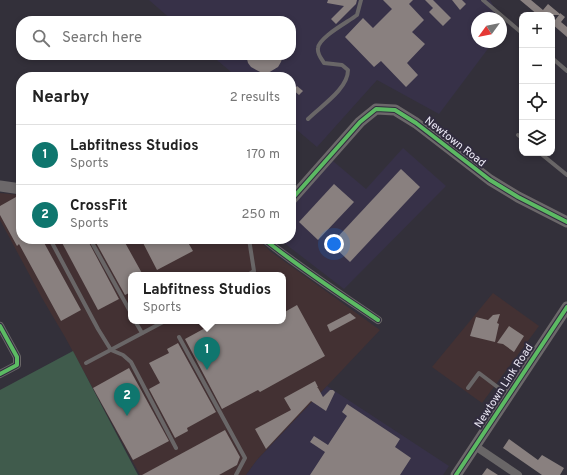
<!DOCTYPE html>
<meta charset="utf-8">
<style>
:root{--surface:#fff;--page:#f6f6f6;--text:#222;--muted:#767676;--line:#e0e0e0;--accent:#0f766e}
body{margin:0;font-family:Overpass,sans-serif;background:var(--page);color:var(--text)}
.controls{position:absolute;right:12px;top:12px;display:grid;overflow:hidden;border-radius:8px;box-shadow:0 2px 6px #0003}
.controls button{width:36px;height:36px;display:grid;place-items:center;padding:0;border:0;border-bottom:1px solid var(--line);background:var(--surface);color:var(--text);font:20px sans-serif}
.compass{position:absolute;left:471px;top:12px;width:36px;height:36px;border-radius:50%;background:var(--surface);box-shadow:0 2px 6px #0003;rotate:237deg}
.you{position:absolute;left:334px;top:244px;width:14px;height:14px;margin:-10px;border:3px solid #fff;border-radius:50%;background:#1a73e8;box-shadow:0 0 0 6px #1a73e833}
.badge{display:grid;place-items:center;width:26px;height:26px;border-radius:50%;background:var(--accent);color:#fff;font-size:13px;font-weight:700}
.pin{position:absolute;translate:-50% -33px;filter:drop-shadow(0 1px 2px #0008)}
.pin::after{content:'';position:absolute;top:21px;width:14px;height:12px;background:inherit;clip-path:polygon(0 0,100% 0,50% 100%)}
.popup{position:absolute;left:128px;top:272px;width:158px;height:52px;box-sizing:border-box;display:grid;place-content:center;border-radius:8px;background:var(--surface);filter:drop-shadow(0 1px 3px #0005);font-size:13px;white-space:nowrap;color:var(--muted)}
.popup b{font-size:15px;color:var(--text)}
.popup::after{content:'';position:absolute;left:50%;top:100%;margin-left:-8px;border:8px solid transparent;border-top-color:var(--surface)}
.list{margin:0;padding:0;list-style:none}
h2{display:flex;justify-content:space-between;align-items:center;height:52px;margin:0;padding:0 16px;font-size:17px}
h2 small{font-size:13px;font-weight:400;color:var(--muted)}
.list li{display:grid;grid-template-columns:26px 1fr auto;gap:12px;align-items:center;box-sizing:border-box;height:60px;padding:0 16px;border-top:1px solid var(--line)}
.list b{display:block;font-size:15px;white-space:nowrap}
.list p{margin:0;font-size:13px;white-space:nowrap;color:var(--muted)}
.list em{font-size:13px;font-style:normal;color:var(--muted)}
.icon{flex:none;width:22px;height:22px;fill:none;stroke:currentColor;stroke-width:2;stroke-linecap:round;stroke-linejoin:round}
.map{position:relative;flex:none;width:567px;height:475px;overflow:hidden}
.search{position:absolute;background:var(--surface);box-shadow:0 2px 6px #0003;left:16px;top:16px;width:280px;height:44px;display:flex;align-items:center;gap:10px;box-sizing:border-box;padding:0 14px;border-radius:16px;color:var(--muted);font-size:15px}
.panel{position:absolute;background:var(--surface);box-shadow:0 2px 6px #0003;left:16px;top:72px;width:280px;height:172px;border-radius:16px}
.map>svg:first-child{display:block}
.commercial{fill:#433133;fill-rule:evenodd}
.built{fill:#373148}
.green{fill:#405b4c}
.building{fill:#89807f}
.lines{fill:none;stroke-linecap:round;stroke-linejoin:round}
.lane{stroke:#696667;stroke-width:4}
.street{stroke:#696667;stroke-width:8}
.secondary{stroke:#6c686a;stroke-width:11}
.cycleway-casing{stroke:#312c3e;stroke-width:6}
.cycleway{stroke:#5cba63;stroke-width:4}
.labels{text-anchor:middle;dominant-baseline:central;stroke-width:4;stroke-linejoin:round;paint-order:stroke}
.street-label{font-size:11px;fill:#ebe8f5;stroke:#312c3e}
</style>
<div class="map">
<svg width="567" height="475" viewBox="0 0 567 475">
<rect width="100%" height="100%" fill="#33303a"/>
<g class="commercial">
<path d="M 0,193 L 21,195 L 21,239 L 258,239 L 270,251 L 380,330 L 257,460 L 246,475 L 140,475 L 65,337 L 42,298 L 0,220 ZM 131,275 L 283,275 L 283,321 L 131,321 Z"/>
<polygon points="493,293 539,326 482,403 432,367"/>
</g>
<g class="built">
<polygon points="149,0 490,0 500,18 477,18 477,42 493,42 439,114 377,80 317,147 291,125 291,77 237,77 211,55 291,55 291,21 173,21"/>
<polygon points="403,148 446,186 344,289 279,239 291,239 291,205 333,161 366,189"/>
<polygon points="327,386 449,466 443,475 246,475 257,460"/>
</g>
<polygon class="green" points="73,351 138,475 0,475 0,390"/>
<g class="building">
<polygon points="328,0 357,0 356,4 336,24 331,19 344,6 327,3"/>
<polygon points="383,0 413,0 409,4 424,20 412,32 425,44 407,63 418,75 406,87 381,61 374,67 345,37 363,18 373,28 392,9"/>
<polygon points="425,0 433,0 451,18 443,26 429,12 433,8"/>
<polygon points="452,0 462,0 466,4 460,10"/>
<polygon points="520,0 531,0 543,10 548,4 560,14 560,13 565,17 561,22 567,27 567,37 552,24 559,15 538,15"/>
<polygon points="246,55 283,55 281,62 278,67 268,73 262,73 251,67 248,63"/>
<polygon points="297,86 303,91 299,95 293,90"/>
<polygon points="401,169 420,187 350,262 331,244"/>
<polygon points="334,184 354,202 318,240 299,222"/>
<polygon points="16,197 21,207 21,239 42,239 81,310 61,321 19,244 17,246 0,215 0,206"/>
<polygon points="60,239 87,239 119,299 98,310"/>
<polygon points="94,239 123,239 143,275 131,275 131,292 125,295"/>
<polygon points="141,239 166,239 167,242 173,239 186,239 193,251 157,270"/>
<polygon points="297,305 325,356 260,392 258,390 222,409 185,339 218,321 283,321 283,313"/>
<polygon points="350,313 356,318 330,332 327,325"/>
<polygon points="500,314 497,323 499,324 495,342 470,336 476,317 488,320 493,315"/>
<polygon points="509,326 524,336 514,352 503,344 497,343"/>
<polygon points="178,343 216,412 187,428 188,431 175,438 149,389 160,383 149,363 169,353 167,349"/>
<polygon points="129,368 169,441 133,460 93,388"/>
<polygon points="315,381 318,387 317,387 318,388 323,397 330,390 333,390 335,392 326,411 311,401 266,449 255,429 291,410 284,398"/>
<polygon points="347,404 400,439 395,447 411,458 400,475 310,475 325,452 310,442 314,436 328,445 347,416 342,412"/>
<polygon points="225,430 240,457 237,465 219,475 142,475"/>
<polygon points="509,439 538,460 542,455 564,468 560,475 542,475 503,448"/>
<polygon points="487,468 498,475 482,475"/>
</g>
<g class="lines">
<g class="lane">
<polyline points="483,0 522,33"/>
<polyline points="552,58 567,71"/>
<path d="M 308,119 C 321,106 348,89 348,70 L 342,65 L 324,63 C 321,58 317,54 318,48 C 319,37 348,22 357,15 L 361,0"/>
<polyline points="518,135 522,138"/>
<polyline points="540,153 567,175"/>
<polyline points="50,239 98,329 111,350 123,355 131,362 176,448"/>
<polyline points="90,239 131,313"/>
<polyline points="248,275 254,271 249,239"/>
<polyline points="135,321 142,333"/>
<polyline points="179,337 245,458 236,475"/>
<polyline points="86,363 165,321"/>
<polyline points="468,388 479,373 508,395"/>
</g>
<g class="street">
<path d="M 264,239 C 300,268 340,294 378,320"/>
<polyline points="0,326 17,357 17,365 0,374"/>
<polyline points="475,446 518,475"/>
</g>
<g class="secondary">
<polyline points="0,186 21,189"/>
<polyline points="291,200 360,122 376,109 395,110 416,123 490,180 518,197 567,222"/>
<polyline points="456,475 567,307"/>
</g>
<g class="cycleway-casing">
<g id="cycleway">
<polyline points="291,200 360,122 376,109 395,110 416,123 490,180 518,197 567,222"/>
<path d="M 264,239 C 300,268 340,294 378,320"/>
<polyline points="0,326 17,357 17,365 0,374"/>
<polyline points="456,475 567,307"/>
</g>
</g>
<use href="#cycleway" class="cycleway"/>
</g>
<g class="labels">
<g class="street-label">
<text transform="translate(455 142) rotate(38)">Newtown Road</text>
<text transform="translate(504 386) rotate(-57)">Newtown Link Road</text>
</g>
</g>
</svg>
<div class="controls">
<button>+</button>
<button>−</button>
<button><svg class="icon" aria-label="locate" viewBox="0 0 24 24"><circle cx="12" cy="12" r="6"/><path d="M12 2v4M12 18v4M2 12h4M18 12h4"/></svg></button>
<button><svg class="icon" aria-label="layers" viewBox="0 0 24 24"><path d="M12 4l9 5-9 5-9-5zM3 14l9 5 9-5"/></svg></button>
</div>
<svg class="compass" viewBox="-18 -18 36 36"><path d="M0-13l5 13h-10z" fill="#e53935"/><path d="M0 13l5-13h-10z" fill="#767676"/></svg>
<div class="you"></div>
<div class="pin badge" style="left:207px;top:370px">1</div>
<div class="popup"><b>Labfitness Studios</b>Sports</div>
<div class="pin badge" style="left:127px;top:416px">2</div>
<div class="search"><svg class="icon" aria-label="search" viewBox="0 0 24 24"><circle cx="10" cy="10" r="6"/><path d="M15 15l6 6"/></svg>Search here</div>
<section class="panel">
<h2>Nearby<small>2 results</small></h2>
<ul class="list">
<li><span class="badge">1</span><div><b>Labfitness Studios</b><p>Sports</p></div><em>170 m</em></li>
<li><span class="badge">2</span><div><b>CrossFit</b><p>Sports</p></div><em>250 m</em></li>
</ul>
</section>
</div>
